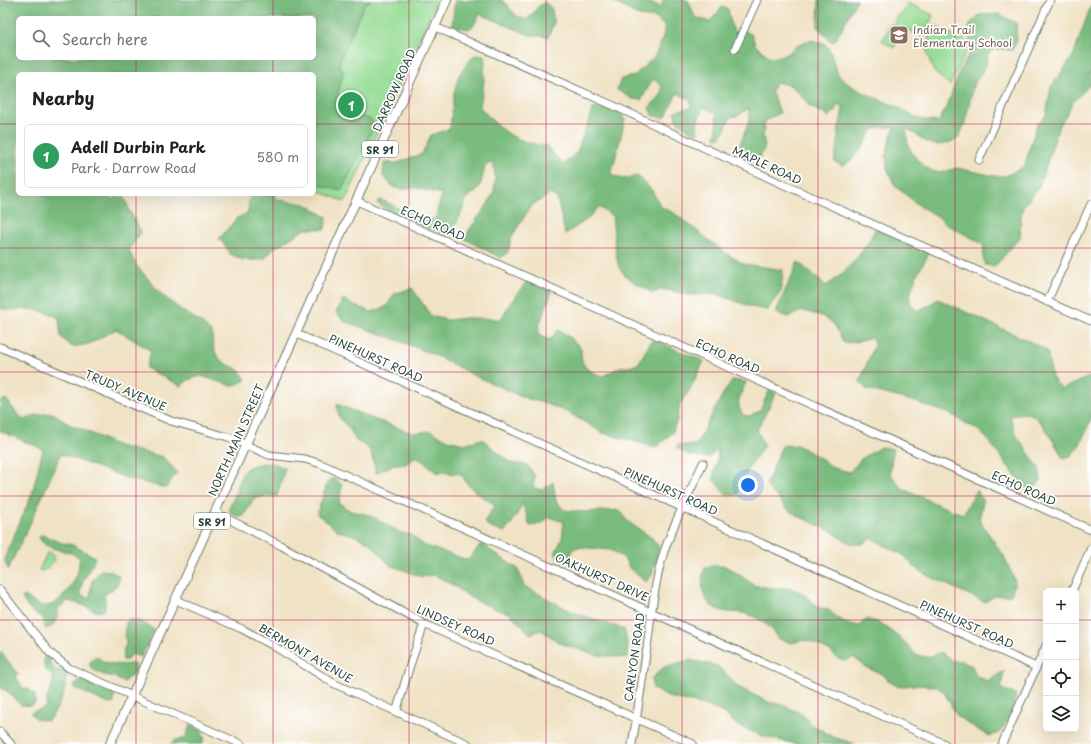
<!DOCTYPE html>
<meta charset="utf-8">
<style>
:root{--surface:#fff;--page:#f2f2f2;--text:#202124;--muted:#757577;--line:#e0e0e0;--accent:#b5179e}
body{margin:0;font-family:"Playpen Sans",sans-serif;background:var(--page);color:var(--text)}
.controls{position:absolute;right:12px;bottom:12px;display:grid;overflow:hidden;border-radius:6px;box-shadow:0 4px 16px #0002}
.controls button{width:36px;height:36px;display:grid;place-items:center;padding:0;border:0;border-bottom:1px solid var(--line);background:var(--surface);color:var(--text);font:20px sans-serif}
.you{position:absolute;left:748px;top:485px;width:14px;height:14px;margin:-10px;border:3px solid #fff;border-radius:50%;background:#1a73e8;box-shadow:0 0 0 6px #1a73e833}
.badge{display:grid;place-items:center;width:26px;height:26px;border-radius:50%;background:var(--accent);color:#fff;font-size:13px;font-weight:700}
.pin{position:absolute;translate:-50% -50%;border:2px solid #fff;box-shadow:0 1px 4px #0006}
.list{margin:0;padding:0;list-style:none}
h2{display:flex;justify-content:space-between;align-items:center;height:52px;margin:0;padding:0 16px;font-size:17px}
h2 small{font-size:13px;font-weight:400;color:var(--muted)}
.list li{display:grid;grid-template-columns:26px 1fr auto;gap:12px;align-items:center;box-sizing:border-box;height:64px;margin:0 8px 8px;padding:0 8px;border:1px solid var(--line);border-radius:6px}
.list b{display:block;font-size:15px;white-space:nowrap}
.list p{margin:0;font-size:13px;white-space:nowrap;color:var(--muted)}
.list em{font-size:13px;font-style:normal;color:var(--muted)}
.icon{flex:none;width:22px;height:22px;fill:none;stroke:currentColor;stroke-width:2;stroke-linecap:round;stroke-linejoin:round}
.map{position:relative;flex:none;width:1091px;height:744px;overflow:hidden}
.search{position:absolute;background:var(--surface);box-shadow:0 4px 16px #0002;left:16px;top:16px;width:300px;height:44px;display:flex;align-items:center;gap:10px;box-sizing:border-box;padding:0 14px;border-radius:6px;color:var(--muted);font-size:15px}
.panel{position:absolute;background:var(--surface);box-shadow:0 4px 16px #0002;left:16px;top:72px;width:300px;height:124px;border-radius:6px}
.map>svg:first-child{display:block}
.green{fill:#97dc95;stroke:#5b8c64;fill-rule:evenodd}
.forest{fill:#79bc7e;stroke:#4c7c59;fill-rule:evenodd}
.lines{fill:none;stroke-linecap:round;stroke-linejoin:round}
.minor-casing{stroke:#687766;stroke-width:9}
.major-casing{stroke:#687766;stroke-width:10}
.minor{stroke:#fff;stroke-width:7}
.major{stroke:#fff;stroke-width:8}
.grid{fill:none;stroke:#c2185b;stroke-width:1;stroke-opacity:0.55}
.labels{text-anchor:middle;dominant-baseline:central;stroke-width:3.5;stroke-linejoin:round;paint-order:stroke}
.shield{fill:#fff;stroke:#627771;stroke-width:1}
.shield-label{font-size:10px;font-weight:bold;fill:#1f3d34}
.education-label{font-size:11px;fill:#785e54;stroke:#fff;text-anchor:start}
.street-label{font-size:11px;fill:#1f3d34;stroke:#fff}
</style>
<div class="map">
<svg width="1091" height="744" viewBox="0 0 1091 744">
<rect width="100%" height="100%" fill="#fff"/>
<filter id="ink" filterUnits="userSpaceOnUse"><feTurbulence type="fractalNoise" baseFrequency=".025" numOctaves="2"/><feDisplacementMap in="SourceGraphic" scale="8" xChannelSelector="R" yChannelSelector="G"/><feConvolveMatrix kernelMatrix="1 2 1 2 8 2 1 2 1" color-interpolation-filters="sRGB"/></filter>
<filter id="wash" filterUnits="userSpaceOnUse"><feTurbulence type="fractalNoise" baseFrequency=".012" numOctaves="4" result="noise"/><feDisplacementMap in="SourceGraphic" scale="16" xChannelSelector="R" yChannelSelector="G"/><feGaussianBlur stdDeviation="0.9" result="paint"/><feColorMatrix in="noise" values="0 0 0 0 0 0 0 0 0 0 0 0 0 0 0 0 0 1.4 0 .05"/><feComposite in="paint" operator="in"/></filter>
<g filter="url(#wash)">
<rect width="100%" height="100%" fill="#f0e2c4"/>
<g class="green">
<path d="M 0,0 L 437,0 L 345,202 L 314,189 L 314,74 L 18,74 ZM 18,18 L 314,18 L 314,58 L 18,58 Z"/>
<polygon points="907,3 933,15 923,38 905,28 894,48 882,41 891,24 894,24 899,14 903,14"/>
<polygon points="930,24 965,40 969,46 950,85 934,72 927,52"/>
<path d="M 50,552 L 55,556 C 53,564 48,570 40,571 L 39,570 L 47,553 Z"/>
</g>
<g class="forest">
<path d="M 0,0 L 371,0 L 364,5 L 340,60 L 339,67 L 344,71 L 335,105 L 345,112 L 370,119 L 375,125 L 341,191 L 314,183 L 314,74 L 18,74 L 18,194 L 108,194 L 112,200 L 118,196 L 125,198 L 129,210 L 141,232 L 129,250 L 136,265 L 162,295 L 181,310 L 202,323 L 212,333 C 212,342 214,354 221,360 C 233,370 237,364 246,380 L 233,386 L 201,376 L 188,380 L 181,386 L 146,368 L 151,351 L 116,329 L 89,344 L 72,347 L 61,337 L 59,318 C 49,313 40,310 28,309 C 19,309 9,312 0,308 ZM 18,18 L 314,18 L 314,58 L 18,58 Z"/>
<polygon points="455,0 502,0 517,16 527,20 539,6 545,2 552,9 554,23 548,37 530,35 480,14 474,25 469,29 452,26"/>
<path d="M 610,0 L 646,0 L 646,2 L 662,7 L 663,0 L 688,0 L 695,17 L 710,22 L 722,7 L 728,9 L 731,25 L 736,34 L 739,27 L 752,35 L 755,45 L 771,58 C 776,57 784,56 788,53 C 801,44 803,38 821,42 C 834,45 832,69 841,78 C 857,93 882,99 901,109 C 907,112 912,116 918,118 C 924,120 931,121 939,122 L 949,101 L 961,68 L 969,55 L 970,24 L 980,15 L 999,14 L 1016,23 L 1017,42 L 1012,50 L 995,49 L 988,54 L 986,65 L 973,86 L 966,119 L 959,138 C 932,152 928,142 906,128 L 908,145 L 915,157 L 925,167 L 934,172 L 947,171 L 957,168 L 994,176 L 1005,176 L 1024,167 L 1037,124 L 1046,115 L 1051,87 L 1073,56 L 1091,5 L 1091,84 L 1073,102 L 1058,129 L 1039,187 L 1023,207 L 1021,216 L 1020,237 L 998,263 L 994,266 L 985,265 L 983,258 L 984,246 L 974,239 L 945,224 L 939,217 L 921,207 L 895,186 L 887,168 L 886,155 L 891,136 L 895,127 L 884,127 L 872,130 C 865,144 857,158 843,166 L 834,161 L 838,144 L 838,132 L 841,120 L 843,107 L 838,104 L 834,112 L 829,117 L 809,106 L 799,93 L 791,86 L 776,82 L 771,91 L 780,113 L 765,121 L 763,135 L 765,146 L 760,157 L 751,158 L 741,156 L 739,148 L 749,121 L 749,108 L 737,116 L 731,117 L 721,137 L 715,138 L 717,126 L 716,113 L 703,107 L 697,123 L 698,133 L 690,131 L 676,120 L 675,111 L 691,108 L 691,100 L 677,93 L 666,116 L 662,118 L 652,115 L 649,108 L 661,95 L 662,86 L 653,79 L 641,100 L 633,99 L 617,90 L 621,79 L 634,76 L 655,56 L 662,40 L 665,27 L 656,18 L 639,16 Z"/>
<polygon points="819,0 857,0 835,41 831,42 818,27"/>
<path d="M 474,55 L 485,56 L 484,81 L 480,107 C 501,131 514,142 547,146 L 563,165 L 577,152 L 593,108 L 607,109 L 620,112 L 625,120 L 611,175 L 623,179 L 638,176 L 651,189 L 661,207 L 674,213 L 727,254 L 744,264 L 783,270 L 781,292 L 767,310 L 752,307 L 716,294 L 690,295 L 662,289 L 652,293 C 642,286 626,279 620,269 C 615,260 614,228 612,216 L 599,207 L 585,221 L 565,234 L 557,198 L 550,194 L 531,206 L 511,238 L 508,252 L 501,258 L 465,239 C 471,223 485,212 492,196 C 497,187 495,172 493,162 L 485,166 L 481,183 L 476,192 L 467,197 L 460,217 L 449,234 L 445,235 L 406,219 L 378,204 L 377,202 L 379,200 C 398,204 416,224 435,219 L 442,194 L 416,188 L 402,189 L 393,187 L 383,176 L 384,163 L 388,162 L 394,164 L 422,154 L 431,135 L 450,129 L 454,93 L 459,75 Z"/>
<polygon points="253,194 274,194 278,200 305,204 327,217 325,229 305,229 283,243 275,247 265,258 258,260 243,260 230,254 227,248 219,239 237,218 248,213 249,199"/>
<path d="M 876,228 L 930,252 C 923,264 906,291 911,304 C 912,307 915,309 918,311 L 935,301 L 938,299 L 1035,344 L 1047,351 L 1052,378 L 1062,389 L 1091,376 L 1091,419 L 1080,444 L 1072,455 L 1064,459 C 1056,447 1045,424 1034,416 C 1027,411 1017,414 1010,416 L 1016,435 L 1039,468 L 1041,480 L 1035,488 L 1025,488 L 987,439 L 978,430 L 950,414 L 916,402 L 866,389 L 860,381 L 874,346 L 872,337 L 863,341 L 844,343 L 834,324 L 822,316 L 803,311 L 788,317 L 776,313 L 778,307 L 798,262 L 826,286 C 848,271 864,252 876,228 Z"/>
<path d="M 527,281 L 552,292 L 538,328 L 540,336 L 550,340 L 558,330 L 568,336 L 581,348 C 580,365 586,371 603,376 L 620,367 L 629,367 L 638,364 L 652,340 L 704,361 L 689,391 L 680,404 L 677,420 L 673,432 L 656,447 L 603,433 L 569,413 L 547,404 L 525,398 L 473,375 L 435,355 L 397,340 L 344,321 L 336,313 L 343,299 L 351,304 L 371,312 L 386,307 L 394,294 L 412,288 L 431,316 L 447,320 L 466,318 L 501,319 L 511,302 Z"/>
<path d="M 733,380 L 746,382 C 741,395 734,402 743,415 L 749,416 L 760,411 L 769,391 L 776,393 L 757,430 L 764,445 L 747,471 L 737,495 L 726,495 L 713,479 L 718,455 L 717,449 L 710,457 C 698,458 686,456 676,447 L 678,445 L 696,445 L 723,394 Z"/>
<polygon points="6,399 18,415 25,420 35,415 53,413 70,425 86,431 118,446 163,457 177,472 166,488 129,479 61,454 29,526 8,569 4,559 32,494 43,449 0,431 0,401"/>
<path d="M 337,404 L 376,420 L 413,433 L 431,431 L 448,440 L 464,444 L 482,439 L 511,463 L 527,465 L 535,476 L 533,487 L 542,490 L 553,482 L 556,501 L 564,510 L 583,512 L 620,510 L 627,521 L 652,538 L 659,547 L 652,575 L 646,582 L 630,569 L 624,558 L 611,550 L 579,547 L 572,549 L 570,561 L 562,562 L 555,553 L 562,539 L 564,522 L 549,517 L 541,524 L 530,526 L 523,504 L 510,526 L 504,532 L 491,528 L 484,522 L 495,505 C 480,494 471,492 461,474 L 436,472 L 416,456 L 406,464 L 395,464 L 376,473 L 371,452 L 365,445 L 356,441 L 351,431 L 339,417 Z"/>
<polygon points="797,445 819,457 833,468 850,472 861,459 881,447 893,449 890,473 901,488 948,509 963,514 977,490 983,502 979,520 1004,556 1015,581 1011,595 994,596 985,602 928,576 913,566 905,556 871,538 862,544 852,544 844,540 831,531 802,518 788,510 766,485 782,446"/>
<path d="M 264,463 L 276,464 L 285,468 L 277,496 L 265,496 L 253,499 L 244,516 L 240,517 L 231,514 L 229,509 C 232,502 235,495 237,488 C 243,470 243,466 264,463 Z"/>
<polygon points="334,478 342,485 339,503 350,511 369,515 401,533 411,535 425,546 468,560 481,544 518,569 524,586 572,612 624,629 627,643 628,658 596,655 562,644 541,630 530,634 509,613 495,609 471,598 451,584 435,575 422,577 390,565 370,543 354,535 338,531 317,514 327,483"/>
<path d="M 42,535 L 62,543 L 73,545 L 95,557 C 93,569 78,582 81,595 L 88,598 L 90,596 L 92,581 L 101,570 L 111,571 L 119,576 C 119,587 112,589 104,595 C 110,622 93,609 80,604 C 76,603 72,602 67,601 L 58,609 L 58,615 L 53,626 L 46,629 L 43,626 L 43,617 L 36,614 L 29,609 L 22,598 L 25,596 C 31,600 38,606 45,606 C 58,607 72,586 76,577 C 79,572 78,564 80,558 C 76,556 72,553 68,552 C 58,549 43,548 39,537 Z"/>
<path d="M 712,566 L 725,566 L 739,574 L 753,585 L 772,588 L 790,588 L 803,593 L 819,608 L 828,609 L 836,617 L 844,622 L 859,626 L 867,619 L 880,623 L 906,643 L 916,655 L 928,657 L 941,652 L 952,661 L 961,661 L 972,666 L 976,676 L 987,681 L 1004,671 L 1001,689 L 1016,694 L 1010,716 L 1000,732 L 991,736 L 983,733 L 957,716 L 944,692 L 936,686 L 911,685 L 899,687 L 890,682 L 882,674 L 867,668 L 853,657 L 845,661 L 838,659 L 830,651 L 809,641 L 801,640 L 792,643 L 778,639 C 776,630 757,617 748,614 C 738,611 726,614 717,609 C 701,602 700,582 705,568 Z"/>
<path d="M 129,619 C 139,620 146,623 154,630 L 141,657 L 132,654 L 127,660 L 123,660 C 123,658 122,655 123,653 C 124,645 129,644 124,636 L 126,622 Z"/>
<polygon points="0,651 18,674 16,677 23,689 27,688 35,695 35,703 32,706 21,705 7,691 3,689 0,687"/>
<path d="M 46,653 L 50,658 L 50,664 L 56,671 L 61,670 L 66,670 C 68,689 60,707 48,721 L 36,719 L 30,713 L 46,707 L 47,699 L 54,680 L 50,673 L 45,669 C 43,663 43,659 46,653 Z"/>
<path d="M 94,657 C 99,657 101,661 105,662 C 112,665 124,665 131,664 L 135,665 L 137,670 L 132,676 L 126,679 L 124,683 L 113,676 C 105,677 92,671 89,664 Z"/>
<polygon points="689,660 718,666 738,687 770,703 780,704 802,714 811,724 833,737 856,744 796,744 763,736 738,726 723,713 705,705 668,697 653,689 651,679 664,667"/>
<polygon points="81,679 101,690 114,694 114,703 109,704 74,688 75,684"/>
<path d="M 191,725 L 202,731 L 204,737 L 203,744 L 170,744 L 175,740 C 189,740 185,735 191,725 Z"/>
</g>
</g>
<g filter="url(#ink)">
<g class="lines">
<g class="minor-casing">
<g id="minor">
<polyline points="435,27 612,105 780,183 1091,321"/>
<polyline points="735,49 757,0"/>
<polyline points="979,160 1050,0"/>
<polyline points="357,201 1091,530"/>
<polyline points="1047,302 1091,204"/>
<polyline points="297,334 1036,667"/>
<polyline points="0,347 171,421 228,437 269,455 305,459 321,464 945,744"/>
<polyline points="216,513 282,546 424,624 693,744"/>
<polyline points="0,590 50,653 69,668 241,744"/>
<polyline points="1072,591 1091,548"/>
<polyline points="176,600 242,629 272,645 335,684 468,744"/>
<polyline points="396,713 410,665 424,624"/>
<polyline points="0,732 11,744"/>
<path d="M 632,744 C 638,712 642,680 647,648 C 651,617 654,585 663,555 C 673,523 690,493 703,463"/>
<polyline points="1002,744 1046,646"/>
</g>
</g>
<g class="major-casing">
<polyline id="major" points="110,744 447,0"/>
</g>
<use href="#minor" class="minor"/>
<use href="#major" class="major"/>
</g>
</g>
<path class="grid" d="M 136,0 L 136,18M 273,0 L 273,18M 409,0 L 409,744M 546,0 L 546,744M 682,0 L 682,744M 818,0 L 818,744M 955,0 L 955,744M 136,58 L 136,74M 273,58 L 273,74M 0,124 L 18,124M 314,124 L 1091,124M 136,194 L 136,744M 273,194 L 273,744M 0,248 L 1091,248M 0,372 L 1091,372M 0,496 L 1091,496M 0,620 L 1046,620M 1076,620 L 1091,620"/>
<defs>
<g id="school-square" transform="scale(1)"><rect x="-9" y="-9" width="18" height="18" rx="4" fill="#8d6e63" stroke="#fff"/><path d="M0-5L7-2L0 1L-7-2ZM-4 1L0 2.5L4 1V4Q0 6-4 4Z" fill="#fff"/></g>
</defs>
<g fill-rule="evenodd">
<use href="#school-square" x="899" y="35"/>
</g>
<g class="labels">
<g class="shield">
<rect x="362" y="141" width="36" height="16" rx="3"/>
<rect x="194" y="513" width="36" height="16" rx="3"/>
</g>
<g class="shield-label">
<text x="380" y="149">SR 91</text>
<text x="212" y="521">SR 91</text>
</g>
<g class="education-label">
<text x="913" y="29">Indian Trail<tspan x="913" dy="13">Elementary School</tspan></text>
</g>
<g class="street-label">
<text transform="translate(394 90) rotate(-66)">DARROW ROAD</text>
<text transform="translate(767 165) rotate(25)">MAPLE ROAD</text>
<text transform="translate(433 223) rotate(24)">ECHO ROAD</text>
<text transform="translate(728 356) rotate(24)">ECHO ROAD</text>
<text transform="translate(376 358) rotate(24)">PINEHURST ROAD</text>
<text transform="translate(126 390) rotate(23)">TRUDY AVENUE</text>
<text transform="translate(236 440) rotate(-66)">NORTH MAIN STREET</text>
<text transform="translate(1024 488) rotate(24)">ECHO ROAD</text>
<text transform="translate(671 491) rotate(24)">PINEHURST ROAD</text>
<text transform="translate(602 577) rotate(24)">OAKHURST DRIVE</text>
<text transform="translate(967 624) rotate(24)">PINEHURST ROAD</text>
<text transform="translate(456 625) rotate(24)">LINDSEY ROAD</text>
<text transform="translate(306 653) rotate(30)">BERMONT AVENUE</text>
<text transform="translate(634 657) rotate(-82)">CARLYON ROAD</text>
</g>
</g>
</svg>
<div class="controls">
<button>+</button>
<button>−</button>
<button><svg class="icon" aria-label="locate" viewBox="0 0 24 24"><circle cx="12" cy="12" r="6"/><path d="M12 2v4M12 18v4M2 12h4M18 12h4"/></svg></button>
<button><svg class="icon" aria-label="layers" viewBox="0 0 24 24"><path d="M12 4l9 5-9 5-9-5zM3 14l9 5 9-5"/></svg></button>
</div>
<div class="you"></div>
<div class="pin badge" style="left:351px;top:105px;background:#2e9e5b">1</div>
<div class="search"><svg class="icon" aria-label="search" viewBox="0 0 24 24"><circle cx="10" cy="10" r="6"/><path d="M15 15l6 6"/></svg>Search here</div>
<section class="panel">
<h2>Nearby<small></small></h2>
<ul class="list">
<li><span class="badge" style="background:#2e9e5b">1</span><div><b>Adell Durbin Park</b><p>Park · Darrow Road</p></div><em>580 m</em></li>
</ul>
</section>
</div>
